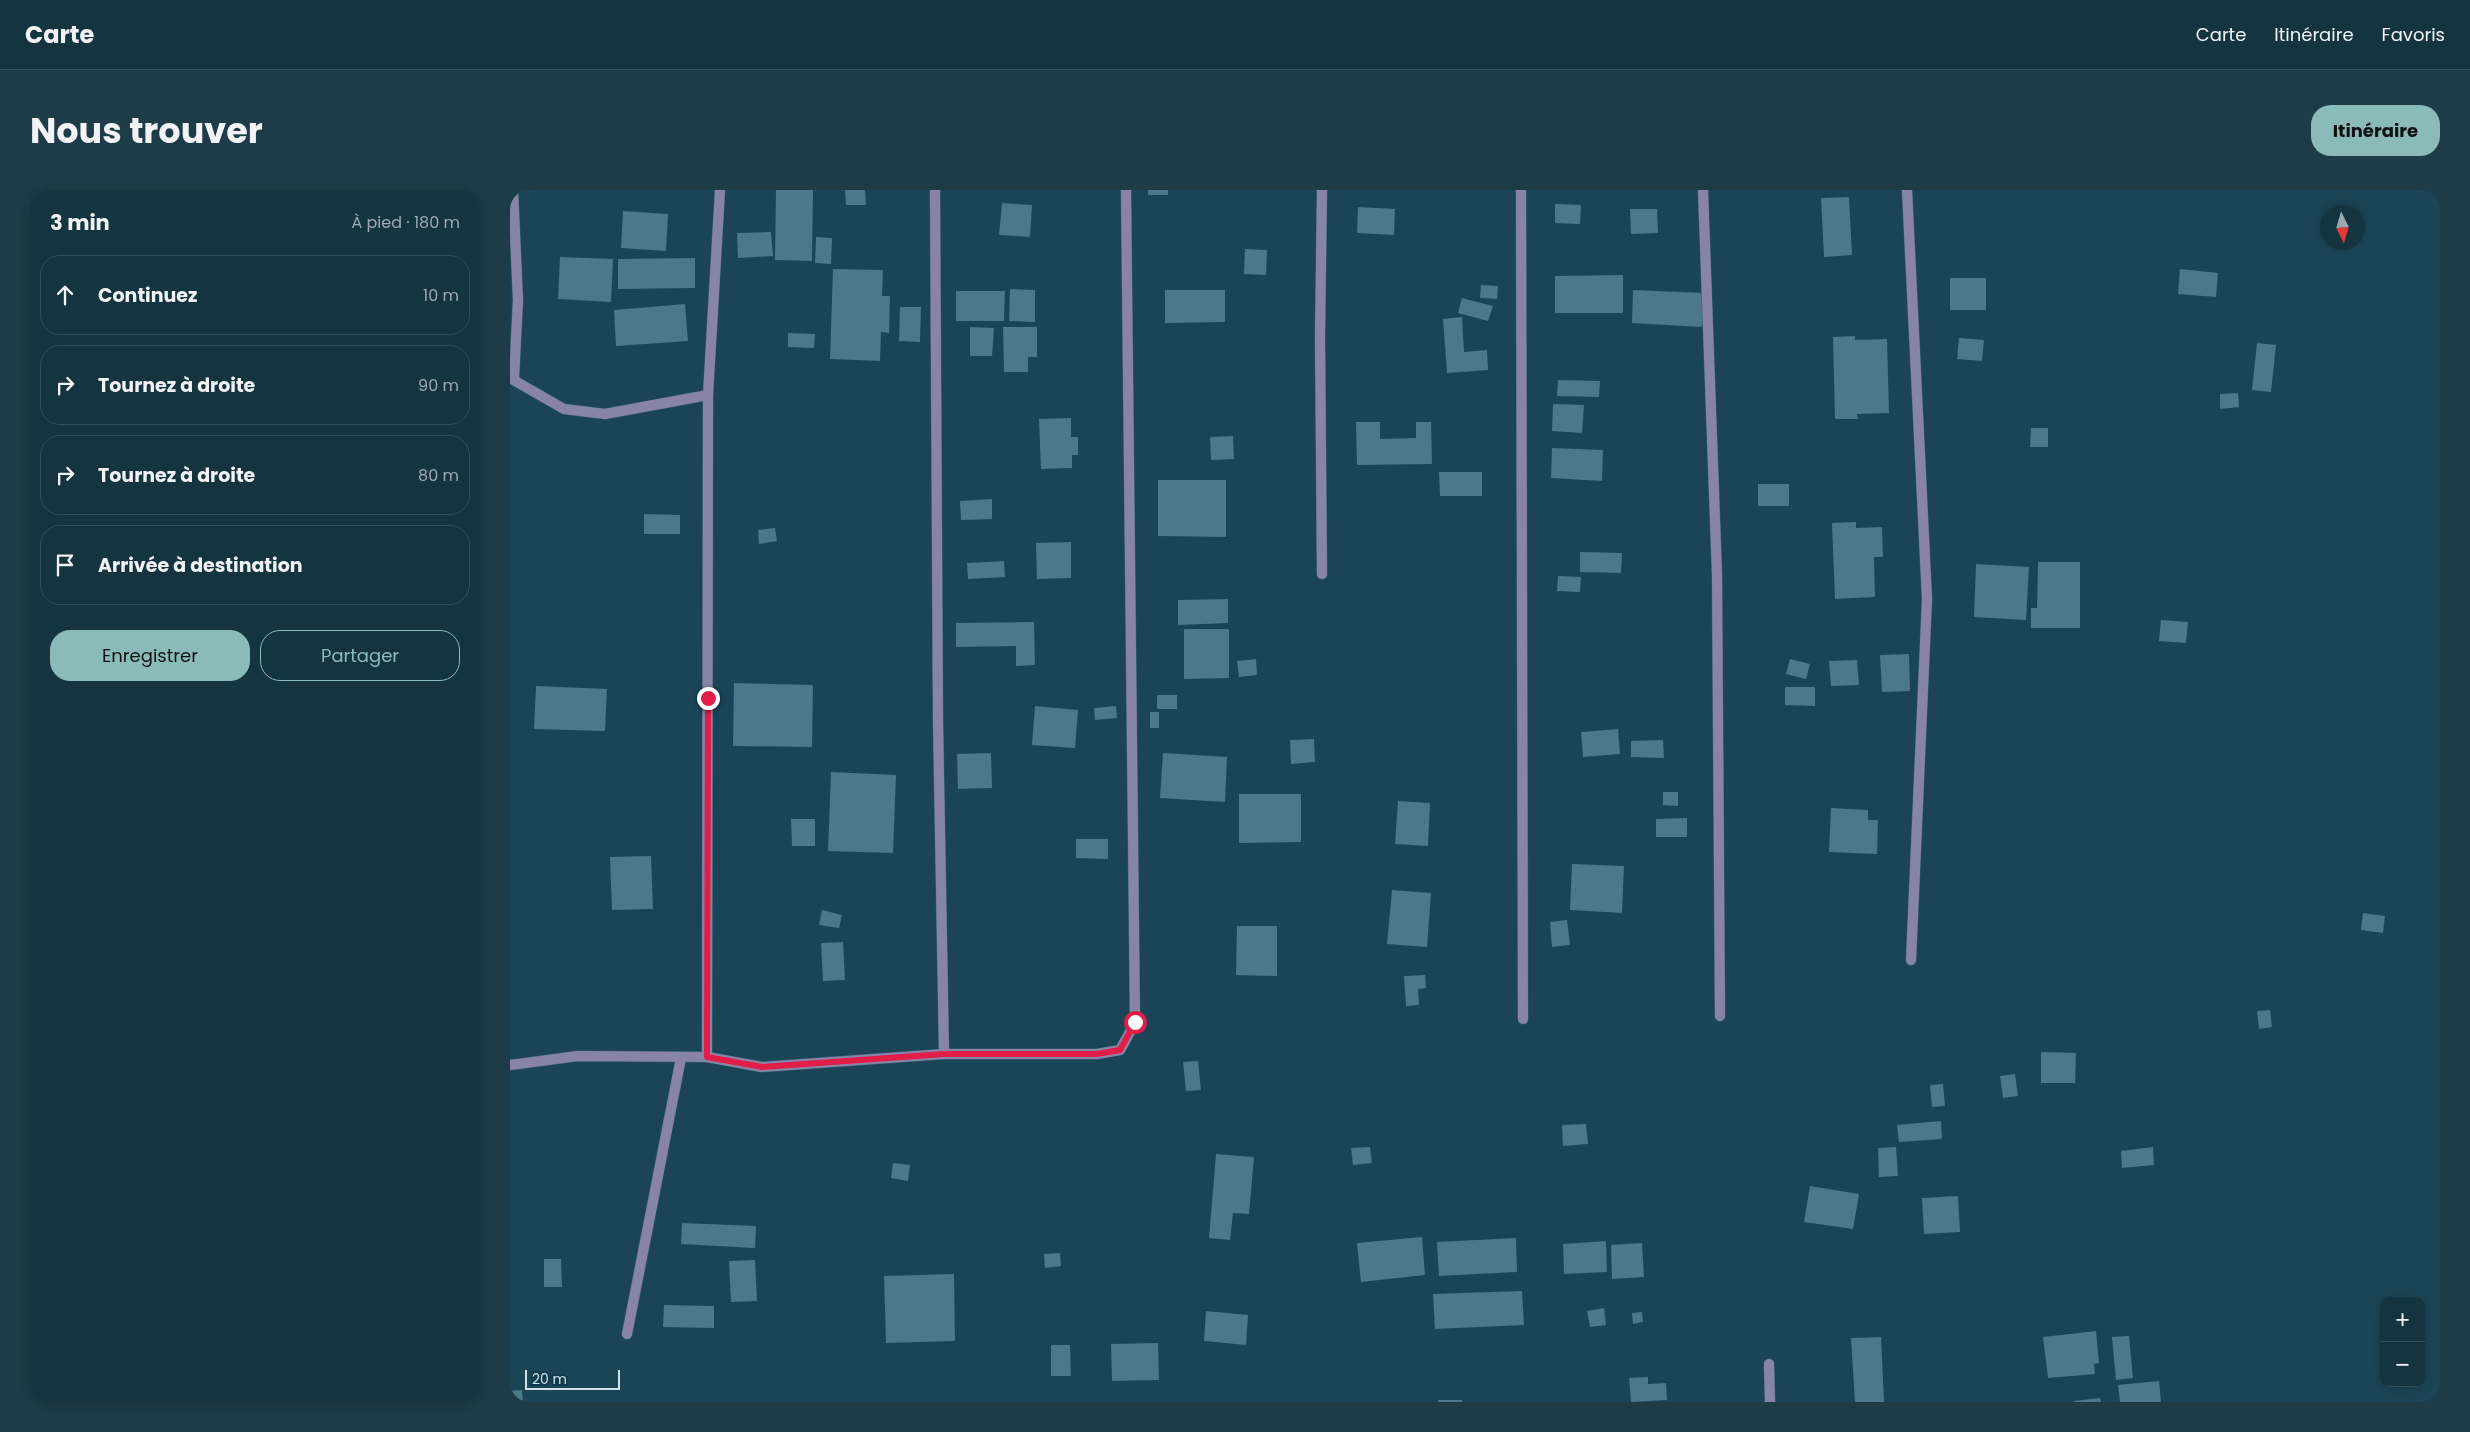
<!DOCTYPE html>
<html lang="fr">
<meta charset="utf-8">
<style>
:root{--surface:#143440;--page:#1d3c47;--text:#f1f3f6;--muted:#9daab1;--line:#334f59;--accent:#8bbbb9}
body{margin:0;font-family:Poppins,sans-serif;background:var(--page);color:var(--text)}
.controls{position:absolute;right:15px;bottom:15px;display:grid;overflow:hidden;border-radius:10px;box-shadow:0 2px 12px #0003}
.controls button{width:45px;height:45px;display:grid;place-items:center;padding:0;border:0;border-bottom:1px solid var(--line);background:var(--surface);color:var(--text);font:25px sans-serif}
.compass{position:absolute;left:1810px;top:15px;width:45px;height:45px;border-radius:50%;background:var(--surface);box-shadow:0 2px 12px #0003;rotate:175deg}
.scale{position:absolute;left:15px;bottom:12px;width:95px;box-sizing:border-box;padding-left:5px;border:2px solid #cce2ec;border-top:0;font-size:14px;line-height:18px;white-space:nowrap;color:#cce2ec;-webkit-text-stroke:4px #0f3a4b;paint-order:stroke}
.stop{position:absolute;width:15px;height:15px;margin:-11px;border:4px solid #e11d48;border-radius:50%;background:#fff}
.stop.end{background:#e11d48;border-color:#fff;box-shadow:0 1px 5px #0008}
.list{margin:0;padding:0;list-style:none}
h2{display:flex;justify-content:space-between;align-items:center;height:65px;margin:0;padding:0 20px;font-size:21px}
h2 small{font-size:16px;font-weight:400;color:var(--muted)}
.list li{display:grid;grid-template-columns:32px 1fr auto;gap:15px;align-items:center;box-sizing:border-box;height:80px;margin:0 10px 10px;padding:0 10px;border:1px solid var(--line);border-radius:20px}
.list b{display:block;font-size:19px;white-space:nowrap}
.list em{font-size:16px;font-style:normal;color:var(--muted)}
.actions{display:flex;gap:10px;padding:15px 20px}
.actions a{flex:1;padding:11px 0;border:1px solid var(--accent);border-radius:20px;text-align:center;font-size:18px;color:var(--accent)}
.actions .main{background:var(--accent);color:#111}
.icon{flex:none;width:28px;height:28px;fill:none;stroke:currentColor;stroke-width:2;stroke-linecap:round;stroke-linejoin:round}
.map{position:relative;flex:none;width:1930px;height:1212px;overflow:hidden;border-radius:20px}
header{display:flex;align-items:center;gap:30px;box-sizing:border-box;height:70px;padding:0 25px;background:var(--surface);border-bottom:1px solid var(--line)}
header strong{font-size:24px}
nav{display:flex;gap:28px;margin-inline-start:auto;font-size:18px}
.intro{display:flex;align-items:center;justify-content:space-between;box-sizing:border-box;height:120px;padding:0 30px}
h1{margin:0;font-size:35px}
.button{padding:12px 22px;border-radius:20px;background:var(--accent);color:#111;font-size:18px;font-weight:700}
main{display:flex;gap:30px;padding:0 30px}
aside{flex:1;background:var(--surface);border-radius:20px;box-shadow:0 2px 12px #0003}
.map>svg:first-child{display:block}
.building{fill:#4d778a}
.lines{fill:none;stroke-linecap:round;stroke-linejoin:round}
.minor-casing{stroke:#3e6474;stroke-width:11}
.minor{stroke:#8784a8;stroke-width:10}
.route{stroke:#e11d48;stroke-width:6}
</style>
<header>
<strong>Carte</strong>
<nav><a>Carte</a><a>Itinéraire</a><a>Favoris</a></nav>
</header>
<div class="intro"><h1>Nous trouver</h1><a class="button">Itinéraire</a></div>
<main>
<aside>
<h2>3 min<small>À pied · 180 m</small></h2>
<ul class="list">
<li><svg class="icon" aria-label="ahead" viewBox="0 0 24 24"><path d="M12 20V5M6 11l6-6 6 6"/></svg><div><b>Continuez</b></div><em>10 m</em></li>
<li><svg class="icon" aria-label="right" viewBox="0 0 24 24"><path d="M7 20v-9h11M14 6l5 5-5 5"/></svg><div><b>Tournez à droite</b></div><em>90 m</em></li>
<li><svg class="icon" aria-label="right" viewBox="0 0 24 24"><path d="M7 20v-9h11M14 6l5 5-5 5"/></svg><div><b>Tournez à droite</b></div><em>80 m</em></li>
<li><svg class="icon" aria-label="arrive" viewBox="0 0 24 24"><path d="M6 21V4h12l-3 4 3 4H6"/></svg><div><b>Arrivée à destination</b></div></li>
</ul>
<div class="actions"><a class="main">Enregistrer</a><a>Partager</a></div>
</aside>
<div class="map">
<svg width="1930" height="1212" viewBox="0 0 1930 1212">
<rect width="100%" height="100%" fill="#1b4556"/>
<g class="building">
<polygon points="266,0 303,0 302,71 265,70"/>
<polygon points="335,0 355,0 356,15 336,15"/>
<rect x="638" y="0" width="20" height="5"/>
<polygon points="1339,7 1342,65 1314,67 1311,8"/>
<polygon points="492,13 522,15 520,47 489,45"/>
<polygon points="1045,14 1071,15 1070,34 1045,33"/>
<polygon points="848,17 885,19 884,45 847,43"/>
<polygon points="1120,19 1147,19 1148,43 1121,44"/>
<polygon points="113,21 158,24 156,61 111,58"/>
<polygon points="261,42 263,66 228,68 227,43"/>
<polygon points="306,47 322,48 321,74 305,73"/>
<polygon points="735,59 757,60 756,85 734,84"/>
<polygon points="50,67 103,69 101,112 48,109"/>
<polygon points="185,68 185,98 108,99 108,69"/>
<polygon points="323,79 373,80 372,106 380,106 379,143 371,142 370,171 320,169"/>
<polygon points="1670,79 1708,83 1706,107 1668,104"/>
<polygon points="1113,85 1113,123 1045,123 1045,86"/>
<rect x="1440" y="88" width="36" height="32"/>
<polygon points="971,95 988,96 987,109 970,108"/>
<polygon points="500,99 525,100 525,132 499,131"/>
<polygon points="655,100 715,100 715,132 655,133"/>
<polygon points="1123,100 1194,103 1192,137 1122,133"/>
<polygon points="446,101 495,101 494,131 446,131"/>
<polygon points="952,108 983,116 978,131 948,123"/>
<polygon points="175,114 178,151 106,156 104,120"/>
<polygon points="390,117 411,117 410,152 389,151"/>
<polygon points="952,127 954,162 977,160 978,180 937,183 933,129"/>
<polygon points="460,137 484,138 482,166 460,166"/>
<polygon points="493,137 527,137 527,167 518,167 518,182 494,182"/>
<polygon points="278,143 305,144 304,158 278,157"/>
<polygon points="1345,146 1345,150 1377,149 1379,223 1347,224 1348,229 1325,229 1323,147"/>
<polygon points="1449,148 1474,150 1472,171 1447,169"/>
<polygon points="1747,153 1766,155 1761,202 1742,200"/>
<polygon points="1048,190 1090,191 1089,207 1047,206"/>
<polygon points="1728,203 1729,217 1710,219 1710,204"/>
<polygon points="1043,214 1074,215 1072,243 1042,241"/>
<polygon points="561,228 561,247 568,247 568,265 562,265 562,278 531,279 529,229"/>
<polygon points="846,232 870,232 870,249 906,248 906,232 921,232 922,274 847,275"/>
<polygon points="1521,238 1538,238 1538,257 1520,257"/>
<polygon points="723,246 724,269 701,270 700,247"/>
<polygon points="1042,258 1093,260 1092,291 1041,288"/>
<polygon points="929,282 972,282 972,306 930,306"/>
<polygon points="648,290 716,290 716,347 648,346"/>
<rect x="1248" y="294" width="31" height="22"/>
<polygon points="482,309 482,329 451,330 450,311"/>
<polygon points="134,324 170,325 170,344 134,344"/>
<polygon points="1346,332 1346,338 1372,337 1373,367 1364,367 1365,407 1325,409 1322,333"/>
<polygon points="265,338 267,351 249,354 248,340"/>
<polygon points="561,352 561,388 527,389 526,353"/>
<polygon points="1070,362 1112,363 1111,383 1070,382"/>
<polygon points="494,371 495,387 458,389 457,373"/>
<polygon points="1528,372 1570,372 1570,438 1521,438 1521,418 1527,418"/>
<polygon points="1466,374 1519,377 1516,430 1464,427"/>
<polygon points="1048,386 1071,387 1070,402 1047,401"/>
<polygon points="718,409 718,433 668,435 668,410"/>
<polygon points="1651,430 1678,432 1676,453 1649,451"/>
<polygon points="524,432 525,475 506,476 506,456 446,457 446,433"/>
<polygon points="674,439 719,439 719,488 674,489"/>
<polygon points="1399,464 1400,501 1372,502 1370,465"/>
<polygon points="746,469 747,485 729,487 727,471"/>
<polygon points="1280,469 1300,474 1296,489 1276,484"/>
<polygon points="1347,470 1349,495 1321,496 1319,471"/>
<polygon points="224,493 303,495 302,557 223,556"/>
<polygon points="26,496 97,499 95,541 24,539"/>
<polygon points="1275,497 1305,497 1305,516 1275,515"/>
<rect x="647" y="505" width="20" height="14"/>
<polygon points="525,516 568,520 565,558 522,555"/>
<polygon points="606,516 607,528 585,530 584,518"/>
<rect x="640" y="522" width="9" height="16"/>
<polygon points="1108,539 1110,564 1073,567 1071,542"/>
<polygon points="804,549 805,572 781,574 780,550"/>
<polygon points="1153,550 1154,568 1121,567 1121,551"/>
<polygon points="481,563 482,598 448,599 447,564"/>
<polygon points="653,563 717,567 715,612 650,608"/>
<polygon points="321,582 386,585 383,663 318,661"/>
<polygon points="1153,602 1168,602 1168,616 1153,615"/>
<polygon points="729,604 791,604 791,652 729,653"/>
<polygon points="888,611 920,613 918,656 885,654"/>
<polygon points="1321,618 1358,620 1358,630 1368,630 1367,664 1319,662"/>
<polygon points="1177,628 1177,647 1146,647 1146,629"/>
<polygon points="281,629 305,629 305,656 282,656"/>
<polygon points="566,649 598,649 598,669 566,668"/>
<polygon points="141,666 143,719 102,720 100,667"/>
<polygon points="1062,674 1114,676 1112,723 1060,720"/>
<polygon points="882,700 921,703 917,757 877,754"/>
<polygon points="312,720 332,725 329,738 309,735"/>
<polygon points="1853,723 1875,726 1873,743 1851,740"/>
<polygon points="1057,730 1060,755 1042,757 1040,732"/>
<polygon points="727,736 767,736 767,786 726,785"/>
<polygon points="333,752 335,790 313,791 311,753"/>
<polygon points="915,785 916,798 908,799 909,815 896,816 894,786"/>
<polygon points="1760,820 1762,837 1749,839 1747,821"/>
<polygon points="1531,862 1566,863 1565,893 1531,893"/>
<polygon points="688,871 691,900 676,901 673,872"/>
<polygon points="1505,884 1508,906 1493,908 1490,886"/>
<polygon points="1433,894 1435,916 1422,917 1420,895"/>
<polygon points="1431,931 1432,949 1389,952 1387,935"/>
<polygon points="1076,934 1078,954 1053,956 1052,935"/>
<polygon points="860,957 862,973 843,975 841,958"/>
<polygon points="1386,957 1388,986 1369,987 1368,958"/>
<polygon points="1643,957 1644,975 1612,978 1611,961"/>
<polygon points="706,964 744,967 739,1024 723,1023 720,1050 699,1048"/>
<polygon points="383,973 400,975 398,991 381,988"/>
<polygon points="1300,996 1349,1004 1343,1039 1294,1032"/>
<polygon points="1448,1006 1450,1042 1414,1044 1412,1008"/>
<polygon points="172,1033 246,1036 245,1058 171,1054"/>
<polygon points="912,1047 915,1085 851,1092 847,1053"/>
<polygon points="1006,1048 1007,1082 929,1086 927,1052"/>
<polygon points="1096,1051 1097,1082 1054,1084 1053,1054"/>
<polygon points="1132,1053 1134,1087 1102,1089 1101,1055"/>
<polygon points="550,1063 551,1076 535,1078 534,1064"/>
<polygon points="34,1069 51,1069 52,1097 34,1097"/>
<polygon points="245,1070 247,1111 221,1112 219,1071"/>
<polygon points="444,1084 445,1151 376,1153 374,1086"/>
<polygon points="1012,1101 1014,1135 925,1139 923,1104"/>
<polygon points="154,1115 204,1116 204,1138 153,1137"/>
<polygon points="1094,1118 1096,1135 1080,1137 1077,1121"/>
<polygon points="696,1121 738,1125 736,1155 694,1151"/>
<polygon points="1132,1122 1133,1132 1123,1134 1122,1123"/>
<polygon points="1586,1141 1589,1173 1584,1174 1585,1184 1538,1188 1533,1147"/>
<polygon points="1619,1146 1623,1188 1606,1190 1602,1147"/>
<polygon points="1371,1147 1374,1212 1345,1212 1341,1148"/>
<polygon points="648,1153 649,1190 602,1191 601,1154"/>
<polygon points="541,1155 560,1155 561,1186 541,1186"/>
<polygon points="1138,1187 1138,1194 1156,1193 1157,1210 1121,1212 1119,1188"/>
<polygon points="1649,1191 1651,1212 1610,1212 1608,1195"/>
<polygon points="12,1200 13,1212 0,1212 0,1201"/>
<polygon points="1590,1208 1591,1212 1564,1212 1564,1211"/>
<rect x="928" y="1210" width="24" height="2"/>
</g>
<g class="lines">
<g class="minor-casing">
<g id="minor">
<polyline points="3,0 8,110 4,188"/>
<polyline points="425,0 428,531 434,864"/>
<polyline points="812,0 810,147 812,384"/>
<polyline points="1011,0 1013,829"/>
<polyline points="1193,0 1207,385 1210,826"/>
<polyline points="1397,0 1417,409 1401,770"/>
<polyline points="0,188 54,219 95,224 198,205"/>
<polyline points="197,867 198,205 210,0"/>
<polyline points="0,875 68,866 197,867 252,877 434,864 587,864 610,860 625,833 616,0"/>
<polyline points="117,1144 171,868"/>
<polyline points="1259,1174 1260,1212"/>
</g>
</g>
<use href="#minor" class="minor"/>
</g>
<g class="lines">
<polyline class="route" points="198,508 197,867 252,877 434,864 587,864 610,860 625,832"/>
</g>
</svg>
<div class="controls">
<button>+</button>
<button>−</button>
</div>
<svg class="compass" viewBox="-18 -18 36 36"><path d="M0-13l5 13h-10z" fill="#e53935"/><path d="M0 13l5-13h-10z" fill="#9daab1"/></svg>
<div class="scale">20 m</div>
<div class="stop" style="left:625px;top:832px"></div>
<div class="stop end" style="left:198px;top:508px"></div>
</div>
</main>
